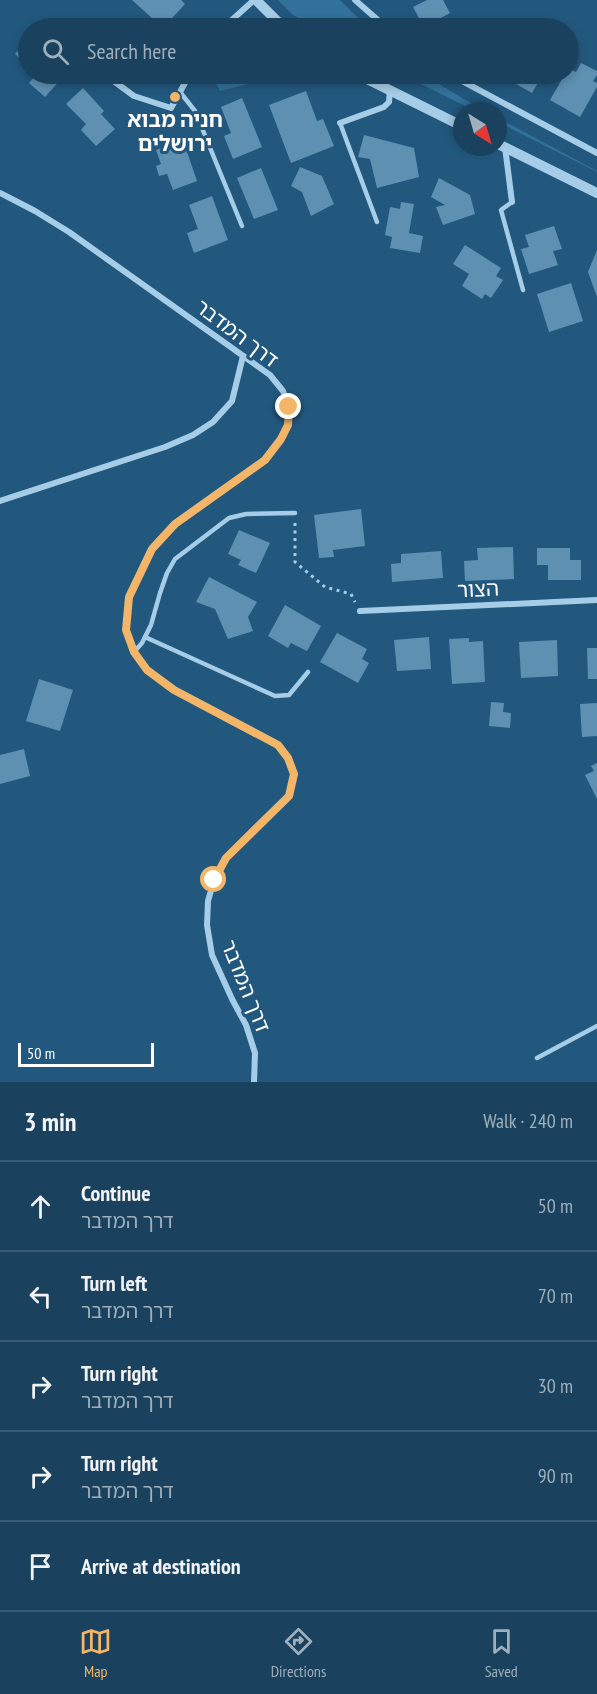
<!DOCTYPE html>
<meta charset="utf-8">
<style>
:root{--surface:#1a425e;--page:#274d67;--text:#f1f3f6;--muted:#9fb0bc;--line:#385b73;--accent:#f3b668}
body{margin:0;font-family:"PT Sans Narrow","Noto Sans Hebrew",sans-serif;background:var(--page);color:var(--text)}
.compass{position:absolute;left:453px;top:102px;width:54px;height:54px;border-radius:50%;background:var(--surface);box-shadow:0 3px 9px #0003;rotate:143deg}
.scale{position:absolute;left:18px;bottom:15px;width:136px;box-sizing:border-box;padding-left:6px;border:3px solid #fff;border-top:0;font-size:16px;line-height:21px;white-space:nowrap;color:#fff;-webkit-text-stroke:4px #22587e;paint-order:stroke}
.stop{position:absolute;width:18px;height:18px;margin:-14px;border:4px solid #f3b668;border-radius:50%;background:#fff}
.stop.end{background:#f3b668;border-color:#fff;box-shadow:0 2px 6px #0008}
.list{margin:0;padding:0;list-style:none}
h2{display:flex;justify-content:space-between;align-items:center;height:78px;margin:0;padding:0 24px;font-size:26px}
h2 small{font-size:20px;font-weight:400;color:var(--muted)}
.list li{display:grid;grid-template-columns:39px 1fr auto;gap:18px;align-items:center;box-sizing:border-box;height:90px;padding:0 24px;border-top:2px solid var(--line)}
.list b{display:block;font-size:22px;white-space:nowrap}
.list p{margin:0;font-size:20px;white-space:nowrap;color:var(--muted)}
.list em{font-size:20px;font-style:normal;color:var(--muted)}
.icon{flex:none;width:33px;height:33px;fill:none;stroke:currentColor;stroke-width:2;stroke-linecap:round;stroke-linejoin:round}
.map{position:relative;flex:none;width:597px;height:1082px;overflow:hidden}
.search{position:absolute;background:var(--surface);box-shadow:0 3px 9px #0003;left:18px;right:18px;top:18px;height:66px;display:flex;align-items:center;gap:15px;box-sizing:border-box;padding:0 21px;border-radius:33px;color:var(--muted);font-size:22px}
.sheet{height:528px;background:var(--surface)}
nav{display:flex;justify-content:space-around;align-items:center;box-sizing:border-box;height:84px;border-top:2px solid var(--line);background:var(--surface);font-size:16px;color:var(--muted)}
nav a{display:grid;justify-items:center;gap:3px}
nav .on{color:var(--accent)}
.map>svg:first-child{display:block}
.green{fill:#32719a}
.building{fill:#5e90b1}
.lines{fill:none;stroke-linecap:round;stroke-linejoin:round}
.path{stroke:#a6cde7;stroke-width:3;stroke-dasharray:3 4.5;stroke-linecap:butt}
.service{stroke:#a6cde7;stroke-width:4.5}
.minor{stroke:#a6cde7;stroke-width:6}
.tertiary{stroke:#a6cde7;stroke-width:10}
.route{stroke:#f3b668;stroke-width:8}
.poi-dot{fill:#f3b668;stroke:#22587e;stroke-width:2}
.labels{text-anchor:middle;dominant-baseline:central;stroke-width:6;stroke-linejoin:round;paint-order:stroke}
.poi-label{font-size:21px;font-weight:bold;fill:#fff;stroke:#22587e}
.street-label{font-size:21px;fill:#fff;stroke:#22587e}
</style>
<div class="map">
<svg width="597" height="1082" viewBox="0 0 597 1082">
<rect width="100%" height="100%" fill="#22587e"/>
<g class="green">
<polygon points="278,0 340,0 368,28 316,28 293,15"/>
<polygon points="202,74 293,74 277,84 257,82 220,91 214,79"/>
<polygon points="401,74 423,74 462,98 486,111 475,111"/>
<polygon points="498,118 597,171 597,172 498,122"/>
</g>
<g class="building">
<polygon points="132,0 181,0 185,4 163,28"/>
<polygon points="427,0 443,0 450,13 424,27 413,7"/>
<polygon points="468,18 488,28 462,28"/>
<polygon points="118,20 127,28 110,28"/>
<polygon points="28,40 28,66 15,54"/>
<polygon points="581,63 597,71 597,75 593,81 597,83 597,87 580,117 550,100 565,74 568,74 568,68 576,72"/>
<polygon points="37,74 58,74 63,77 45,97 29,83"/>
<polygon points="498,74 543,74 532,93"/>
<polygon points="83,88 104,111 101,114 115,129 96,146 81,130 86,124 66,104"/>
<polygon points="306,91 317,121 323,119 334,146 291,163 269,105"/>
<polygon points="242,98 262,147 233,159 224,136 231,133 221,107"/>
<polygon points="364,135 414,148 419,177 377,188 370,159 358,157"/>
<polygon points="183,140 197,181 173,190 167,174 159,176 156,166 161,164 156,150"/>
<polygon points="300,167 322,176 334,204 311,216 302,192 291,186"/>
<polygon points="261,168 278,210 254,219 237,178"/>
<polygon points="439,178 470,195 475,214 443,225 436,207 445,205 431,197"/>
<polygon points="212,196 228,240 194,253 187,233 198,229 189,205"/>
<polygon points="401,202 414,204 409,233 423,236 420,253 390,248 392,237 385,235 390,207 400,209"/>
<polygon points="554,226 562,249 553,251 558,265 529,274 521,249 529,247 525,235"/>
<polygon points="465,245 501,268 496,276 503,280 491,298 485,294 482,299 462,286 469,274 453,264"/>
<polygon points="597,250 597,297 588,272"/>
<polygon points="571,283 583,321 549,332 537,294"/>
<polygon points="361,509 365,546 333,550 334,557 319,558 314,515"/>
<polygon points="239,530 270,543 256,573 238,565 241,560 228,554"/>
<polygon points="513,547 514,579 465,581 464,561 478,560 477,548"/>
<polygon points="537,548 570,548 570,560 581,560 581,580 548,580 548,565 537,565"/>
<polygon points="441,551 443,578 392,582 391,564 401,563 401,554"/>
<polygon points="209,577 257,602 248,617 253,631 228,639 215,609 196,602"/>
<polygon points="285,605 321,626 307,651 291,643 288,648 268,636"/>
<polygon points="337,633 367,649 362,659 369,663 358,683 320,662"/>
<polygon points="429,637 431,669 397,671 394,640"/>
<polygon points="469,638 469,642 483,641 485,682 452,684 449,639"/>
<polygon points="557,640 558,676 521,678 519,642"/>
<polygon points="587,648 597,648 597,679 588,679"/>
<polygon points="39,679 73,690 60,731 26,721"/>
<polygon points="491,702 504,703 503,712 511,713 510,728 489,726"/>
<polygon points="597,703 597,736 582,737 580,704"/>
<polygon points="24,749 30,776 0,784 0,755"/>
<polygon points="597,763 597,799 585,775 594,771 591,766"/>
</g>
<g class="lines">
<polyline class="path" points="295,523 295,562 325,587 351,594 355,602"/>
<g class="service">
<polyline points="180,92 195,111 242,226"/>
<polyline points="340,123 377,222"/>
<polyline points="512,202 501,210 523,290"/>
<polyline points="145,637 275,696 289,695 308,672"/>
<polyline points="134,652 142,643 151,625 160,593 167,573 175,559 229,518 246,514 295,513"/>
<polyline points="537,1058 597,1026"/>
</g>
<g class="minor">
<polyline points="355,0 387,28"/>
<polyline points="223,28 254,0"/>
<polyline points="104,74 134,96 171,108 190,74"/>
<polyline points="449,74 597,153"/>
<polyline points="340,123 384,107 389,102 390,90"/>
<polyline points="505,147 512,202"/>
<polyline points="0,193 35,211 69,232 270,375 283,391 289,407 288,425 281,439 265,460 175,524 152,549 129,597 126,630 134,652 147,670 174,690 278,745 288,758 294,774 289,796 226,858 214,880 208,901 207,925 212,955 232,999 246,1025 255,1053 254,1082"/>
<polyline points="0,501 165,447 193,435 213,422 232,401 243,356"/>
<polyline points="360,611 597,600"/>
</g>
<g class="tertiary">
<polyline points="256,0 284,28"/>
<polyline points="357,74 462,126"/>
<polyline points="498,144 597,193"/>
</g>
</g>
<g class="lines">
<polyline class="route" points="214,880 226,858 289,796 294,774 288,758 278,745 174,690 147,670 134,652 126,630 129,597 152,549 175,524 265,460 281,439 288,425 289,407"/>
</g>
<circle class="poi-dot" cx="175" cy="97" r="6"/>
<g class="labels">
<g class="poi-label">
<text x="175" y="119">חניה מבוא<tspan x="175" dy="24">ירושלים</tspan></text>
</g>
<g class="street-label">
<text transform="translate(237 333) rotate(37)">דרך המדבר</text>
<text transform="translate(478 589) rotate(-3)">הצור</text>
<text transform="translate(246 986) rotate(68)">דרך המדבר</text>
</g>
</g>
</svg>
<svg class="compass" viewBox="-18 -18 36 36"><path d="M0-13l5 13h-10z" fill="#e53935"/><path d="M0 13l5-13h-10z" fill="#9fb0bc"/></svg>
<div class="scale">50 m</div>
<div class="stop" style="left:214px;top:880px"></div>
<div class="stop end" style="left:289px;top:407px"></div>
<div class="search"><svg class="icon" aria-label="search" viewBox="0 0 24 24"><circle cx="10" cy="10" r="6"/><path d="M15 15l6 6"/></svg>Search here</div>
</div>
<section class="sheet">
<h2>3 min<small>Walk · 240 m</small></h2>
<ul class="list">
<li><svg class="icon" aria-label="ahead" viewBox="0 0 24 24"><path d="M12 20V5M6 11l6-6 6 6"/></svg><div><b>Continue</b><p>דרך המדבר</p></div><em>50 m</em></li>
<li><svg class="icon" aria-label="left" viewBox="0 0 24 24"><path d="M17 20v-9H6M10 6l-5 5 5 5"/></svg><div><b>Turn left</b><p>דרך המדבר</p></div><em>70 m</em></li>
<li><svg class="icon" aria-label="right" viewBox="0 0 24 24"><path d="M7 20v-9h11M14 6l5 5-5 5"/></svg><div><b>Turn right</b><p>דרך המדבר</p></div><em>30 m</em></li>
<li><svg class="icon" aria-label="right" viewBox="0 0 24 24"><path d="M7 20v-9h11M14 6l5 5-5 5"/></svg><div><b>Turn right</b><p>דרך המדבר</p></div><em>90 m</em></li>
<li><svg class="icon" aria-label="arrive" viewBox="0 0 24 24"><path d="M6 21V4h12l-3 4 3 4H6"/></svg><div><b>Arrive at destination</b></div></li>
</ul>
</section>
<nav>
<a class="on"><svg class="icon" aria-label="map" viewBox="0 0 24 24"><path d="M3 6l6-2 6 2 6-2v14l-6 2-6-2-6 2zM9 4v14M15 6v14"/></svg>Map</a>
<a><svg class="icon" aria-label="directions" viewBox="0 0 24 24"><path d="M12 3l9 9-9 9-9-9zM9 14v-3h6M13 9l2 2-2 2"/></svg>Directions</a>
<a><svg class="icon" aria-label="saved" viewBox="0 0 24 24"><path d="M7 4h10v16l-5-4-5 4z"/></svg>Saved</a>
</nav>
